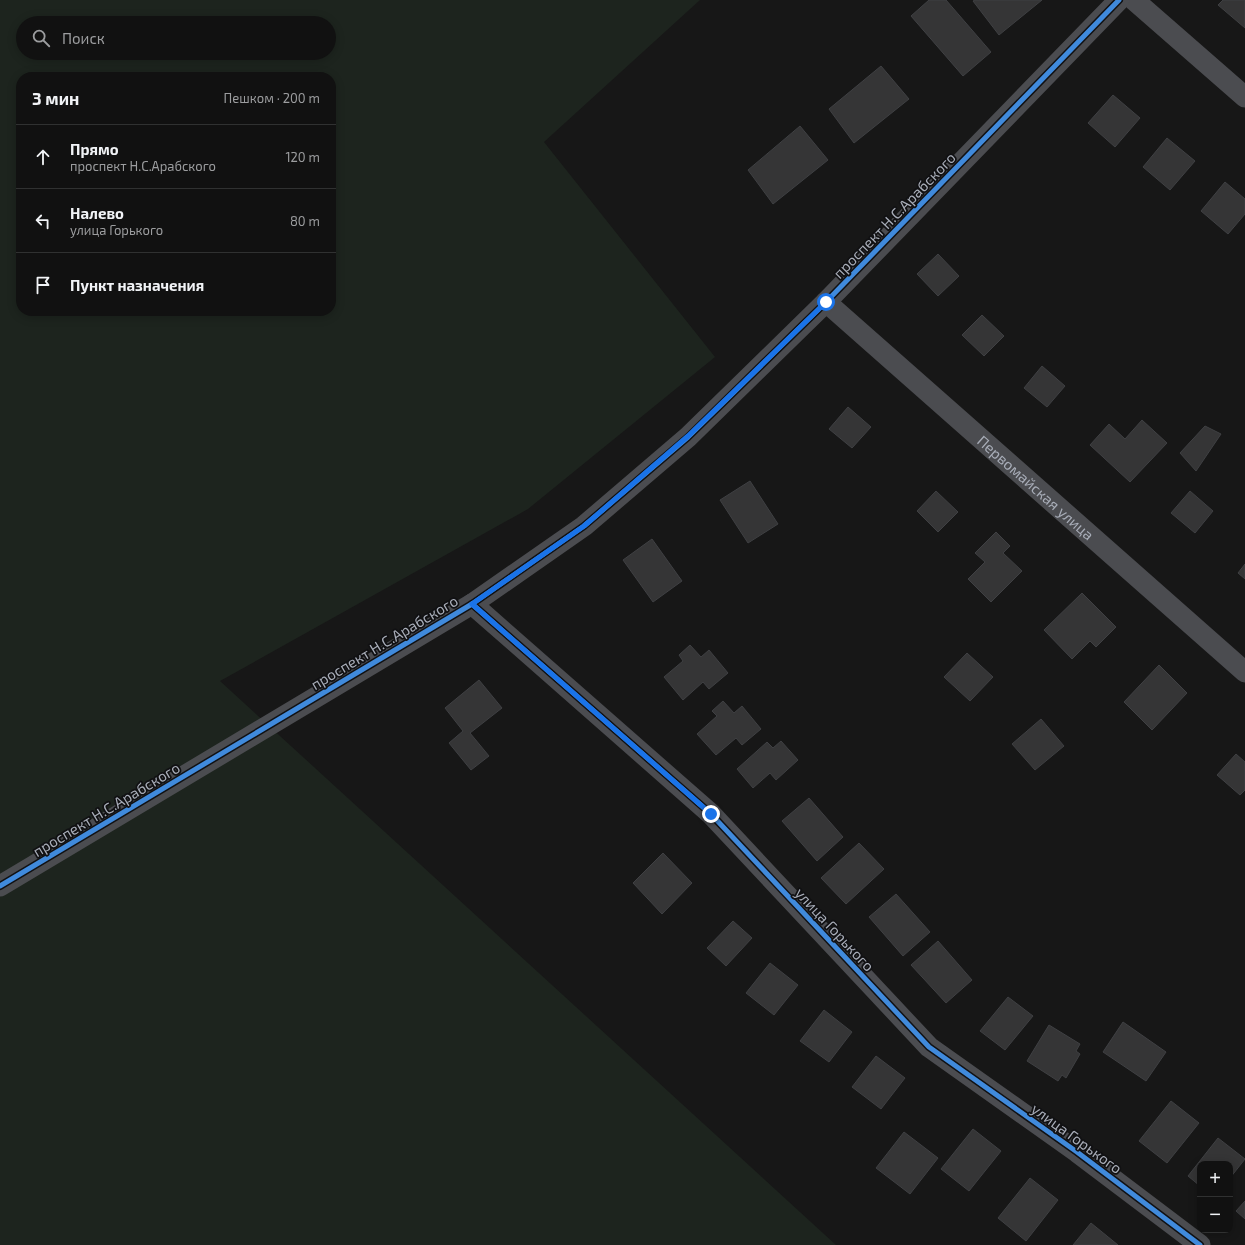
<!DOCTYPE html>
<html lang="ru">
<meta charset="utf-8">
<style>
:root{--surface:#111;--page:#1a1a1a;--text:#f1f3f6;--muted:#9c9d9f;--line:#303131}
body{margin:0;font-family:"Exo 2",sans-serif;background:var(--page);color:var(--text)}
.controls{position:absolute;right:12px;bottom:12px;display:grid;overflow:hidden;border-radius:8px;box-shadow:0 2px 10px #0003}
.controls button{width:36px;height:36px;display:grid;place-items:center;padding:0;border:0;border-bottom:1px solid var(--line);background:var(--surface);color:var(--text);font:20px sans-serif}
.stop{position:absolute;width:12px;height:12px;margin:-9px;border:3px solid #1a73e8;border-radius:50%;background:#fff}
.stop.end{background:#1a73e8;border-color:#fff;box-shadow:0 1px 4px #0008}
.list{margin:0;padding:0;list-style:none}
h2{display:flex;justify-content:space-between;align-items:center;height:52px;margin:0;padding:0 16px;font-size:17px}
h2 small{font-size:13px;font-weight:400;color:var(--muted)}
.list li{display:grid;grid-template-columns:26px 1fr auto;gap:12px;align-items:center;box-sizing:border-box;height:64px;padding:0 16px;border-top:1px solid var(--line)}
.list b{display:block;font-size:15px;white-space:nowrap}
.list p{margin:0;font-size:13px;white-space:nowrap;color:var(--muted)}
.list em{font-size:13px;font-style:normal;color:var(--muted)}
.icon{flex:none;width:22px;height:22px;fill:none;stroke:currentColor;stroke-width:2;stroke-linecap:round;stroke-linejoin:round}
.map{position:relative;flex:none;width:1245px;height:1245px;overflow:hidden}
.search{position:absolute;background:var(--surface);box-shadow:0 2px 10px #0003;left:16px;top:16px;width:320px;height:44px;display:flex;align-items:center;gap:10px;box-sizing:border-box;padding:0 14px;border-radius:22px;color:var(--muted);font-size:15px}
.panel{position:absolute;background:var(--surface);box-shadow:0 2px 10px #0003;left:16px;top:72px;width:320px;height:244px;border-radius:16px}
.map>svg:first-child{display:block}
.green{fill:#1d241e;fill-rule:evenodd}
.building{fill:#353536;stroke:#3f4043}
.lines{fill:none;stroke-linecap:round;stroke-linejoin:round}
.street{stroke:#4b4c50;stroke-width:21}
.cycleway-casing{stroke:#111113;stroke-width:8}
.cycleway{stroke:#408adc;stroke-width:5}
.route{stroke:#1a73e8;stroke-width:5}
.labels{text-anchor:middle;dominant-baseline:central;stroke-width:3.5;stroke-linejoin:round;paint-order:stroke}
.street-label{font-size:15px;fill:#a8adb8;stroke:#111113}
</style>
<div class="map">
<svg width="1245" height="1245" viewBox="0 0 1245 1245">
<rect width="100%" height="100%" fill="#171717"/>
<path class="green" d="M 0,0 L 700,0 L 544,142 L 715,357 L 528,509 L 220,681 L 836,1245 L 0,1245 ZM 23,23 L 329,23 L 329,53 L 23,53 ZM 21,77 L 331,77 L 331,311 L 21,311 Z"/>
<g class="building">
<polygon points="929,0 946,0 991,52 963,76 911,16"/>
<polygon points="975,0 1042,0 999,35 973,1"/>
<polygon points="1223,0 1245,0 1245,28 1218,5"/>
<polygon points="881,66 909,99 854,143 829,109"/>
<polygon points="1113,95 1140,118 1115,147 1088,123"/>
<polygon points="800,126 828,160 773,204 748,170"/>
<polygon points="1167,138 1195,161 1170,190 1143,167"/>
<polygon points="1225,182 1245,199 1245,214 1228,234 1201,211"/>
<polygon points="938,254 959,276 938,296 917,274"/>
<polygon points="982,315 1004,336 984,356 962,335"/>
<polygon points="1042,366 1065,386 1047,407 1024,388"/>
<polygon points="848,407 871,427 852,448 829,429"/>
<polygon points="1142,420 1167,443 1130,482 1090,445 1109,424 1125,439"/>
<polygon points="1205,426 1221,434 1196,471 1180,453"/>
<polygon points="750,481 778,524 748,543 720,500"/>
<polygon points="936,491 958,512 938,532 917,511"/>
<polygon points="1190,491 1213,511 1195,533 1171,513"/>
<polygon points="996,532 1010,546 1003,553 1022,571 991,602 968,579 985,562 975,553"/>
<polygon points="652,539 682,581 653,602 623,560"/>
<polygon points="1245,564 1245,579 1238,573"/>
<polygon points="1082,593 1116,627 1096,647 1090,641 1072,659 1044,630"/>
<polygon points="690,645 701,657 709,650 728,673 709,689 703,682 683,700 664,677 683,661 679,655"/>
<polygon points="967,653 993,677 970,701 944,677"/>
<polygon points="1159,665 1187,693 1152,730 1124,702"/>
<polygon points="479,680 502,708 470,733 489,756 471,770 449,743 463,731 445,708"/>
<polygon points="723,701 734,713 742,706 761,729 742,745 736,738 716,755 697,734 717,716 712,711"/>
<polygon points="1041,719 1064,746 1035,770 1012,744"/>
<polygon points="781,741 798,760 776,780 770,773 753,788 737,769 767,742 773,748"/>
<polygon points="1236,754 1245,762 1245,790 1240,795 1217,775"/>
<polygon points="809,798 843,837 817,861 782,821"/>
<polygon points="859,843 884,869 846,904 821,878"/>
<polygon points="663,853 692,883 662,914 633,883"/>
<polygon points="896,894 930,932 903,956 869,917"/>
<polygon points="733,921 752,938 726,966 707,948"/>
<polygon points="938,941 972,980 946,1003 911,965"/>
<polygon points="770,963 798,985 774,1015 746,993"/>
<polygon points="1008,997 1033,1016 1005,1050 980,1031"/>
<polygon points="824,1010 852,1032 829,1062 800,1041"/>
<polygon points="1123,1022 1166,1052 1146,1081 1103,1052"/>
<polygon points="1049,1025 1080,1044 1076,1051 1080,1054 1066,1078 1062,1075 1058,1081 1027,1061"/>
<polygon points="876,1056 905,1078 881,1109 852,1087"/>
<polygon points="1171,1101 1199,1123 1167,1163 1139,1141"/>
<polygon points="973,1129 1001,1151 969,1191 941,1169"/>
<polygon points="904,1132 938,1158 910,1194 876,1168"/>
<polygon points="1218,1138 1245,1159 1230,1178 1230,1164 1200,1164 1200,1186 1188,1176"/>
<polygon points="1030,1178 1058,1200 1026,1241 998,1218"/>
<polygon points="1245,1201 1245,1219 1236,1211"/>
<polygon points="1091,1223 1118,1245 1073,1245"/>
</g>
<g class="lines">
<g class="street">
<polyline points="1134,0 1245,97"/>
<path id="s1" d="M 826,302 L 1245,672"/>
<polyline points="472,604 711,814 929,1047 1077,1152 1200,1245"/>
<polyline points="0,886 472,604 584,526 688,437 826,302 1119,0"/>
</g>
<g class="cycleway-casing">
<g id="cycleway">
<polyline points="472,604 711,814 929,1047 1077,1152 1200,1245"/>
<polyline points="0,886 472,604 584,526 688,437 826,302 1119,0"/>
</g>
</g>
<use href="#cycleway" class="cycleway"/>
</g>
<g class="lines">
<polyline class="route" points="711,814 472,604 584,526 688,436 826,302"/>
</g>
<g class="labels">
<g class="street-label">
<text transform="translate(894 215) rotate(-46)">проспект Н.С.Арабского</text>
<text stroke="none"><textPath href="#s1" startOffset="280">Первомайская улица</textPath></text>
<text transform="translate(384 642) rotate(-31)">проспект Н.С.Арабского</text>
<text transform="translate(106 809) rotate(-31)">проспект Н.С.Арабского</text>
<text transform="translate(835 929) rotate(47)">улица Горького</text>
<text transform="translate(1077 1138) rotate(36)">улица Горького</text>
</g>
</g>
</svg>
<div class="controls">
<button>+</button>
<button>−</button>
</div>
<div class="stop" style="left:826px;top:302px"></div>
<div class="stop end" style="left:711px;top:814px"></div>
<div class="search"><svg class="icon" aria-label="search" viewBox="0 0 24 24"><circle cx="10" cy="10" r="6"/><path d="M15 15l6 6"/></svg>Поиск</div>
<section class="panel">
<h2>3 мин<small>Пешком · 200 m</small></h2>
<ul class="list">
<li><svg class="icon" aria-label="ahead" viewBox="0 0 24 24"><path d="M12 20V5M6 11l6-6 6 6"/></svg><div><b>Прямо</b><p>проспект Н.С.Арабского</p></div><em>120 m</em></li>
<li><svg class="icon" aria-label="left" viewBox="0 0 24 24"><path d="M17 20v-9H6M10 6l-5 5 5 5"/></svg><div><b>Налево</b><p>улица Горького</p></div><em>80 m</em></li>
<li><svg class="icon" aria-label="arrive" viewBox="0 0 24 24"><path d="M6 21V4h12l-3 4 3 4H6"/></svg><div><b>Пункт назначения</b></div></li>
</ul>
</section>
</div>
